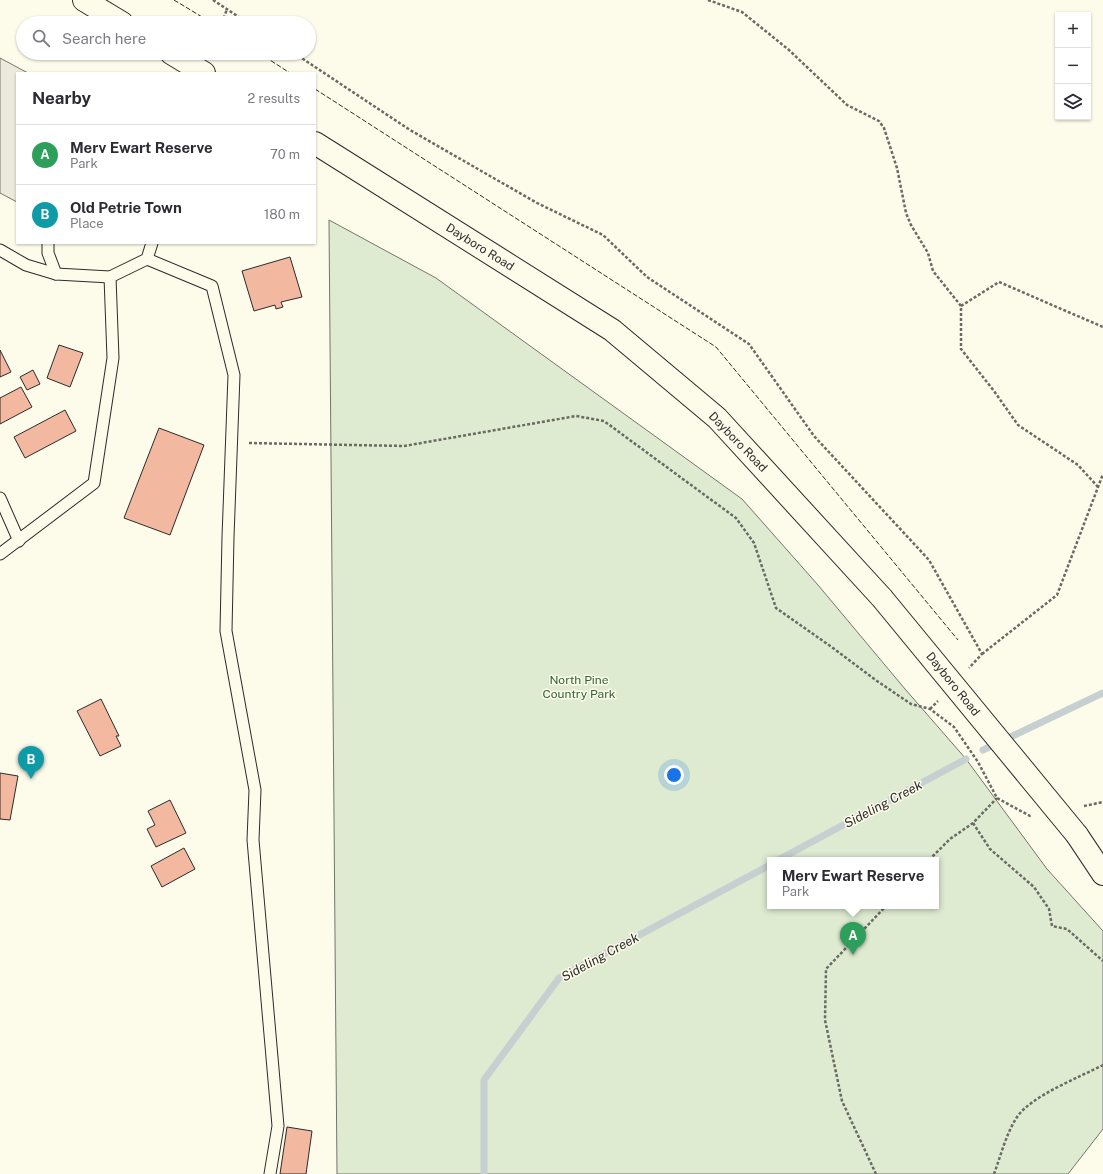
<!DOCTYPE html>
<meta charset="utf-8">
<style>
:root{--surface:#fff;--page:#f2f2f3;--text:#2b2b33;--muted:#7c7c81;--line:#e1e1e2;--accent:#c62828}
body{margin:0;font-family:"Public Sans",sans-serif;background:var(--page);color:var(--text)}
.controls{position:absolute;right:12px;top:12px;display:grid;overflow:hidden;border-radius:0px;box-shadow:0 1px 3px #0004}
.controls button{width:36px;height:36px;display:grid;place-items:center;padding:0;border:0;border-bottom:1px solid var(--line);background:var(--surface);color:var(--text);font:20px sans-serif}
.you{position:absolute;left:674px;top:775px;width:14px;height:14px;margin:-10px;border:3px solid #fff;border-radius:50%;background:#1a73e8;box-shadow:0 0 0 6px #1a73e833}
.badge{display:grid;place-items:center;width:26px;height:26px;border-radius:50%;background:var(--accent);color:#fff;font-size:13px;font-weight:700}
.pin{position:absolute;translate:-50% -33px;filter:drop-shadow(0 1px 2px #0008)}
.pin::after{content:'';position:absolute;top:21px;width:14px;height:12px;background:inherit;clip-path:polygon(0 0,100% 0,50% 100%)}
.popup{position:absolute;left:767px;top:857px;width:172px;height:52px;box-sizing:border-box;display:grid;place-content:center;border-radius:0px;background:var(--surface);filter:drop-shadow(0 1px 3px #0005);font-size:13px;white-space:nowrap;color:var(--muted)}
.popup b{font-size:15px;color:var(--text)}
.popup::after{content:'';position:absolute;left:50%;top:100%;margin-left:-8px;border:8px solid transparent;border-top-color:var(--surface)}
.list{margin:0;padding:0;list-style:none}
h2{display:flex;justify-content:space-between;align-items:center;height:52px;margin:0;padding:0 16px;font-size:17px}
h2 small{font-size:13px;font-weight:400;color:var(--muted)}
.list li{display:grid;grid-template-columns:26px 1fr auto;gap:12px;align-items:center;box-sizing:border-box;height:60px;padding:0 16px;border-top:1px solid var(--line)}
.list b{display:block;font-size:15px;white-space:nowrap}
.list p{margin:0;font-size:13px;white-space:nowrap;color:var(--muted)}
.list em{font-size:13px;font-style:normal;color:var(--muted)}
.icon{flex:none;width:22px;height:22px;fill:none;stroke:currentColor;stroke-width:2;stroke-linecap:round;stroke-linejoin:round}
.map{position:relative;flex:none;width:1103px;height:1174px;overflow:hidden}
.search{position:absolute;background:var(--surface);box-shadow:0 1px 3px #0004;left:16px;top:16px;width:300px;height:44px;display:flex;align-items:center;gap:10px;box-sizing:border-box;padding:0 14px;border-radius:22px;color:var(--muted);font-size:15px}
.panel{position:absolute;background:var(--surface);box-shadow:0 1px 3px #0004;left:16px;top:72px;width:300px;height:172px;border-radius:0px}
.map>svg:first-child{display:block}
.green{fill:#deebd1;stroke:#74746e;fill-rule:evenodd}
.parking{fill:#eceadb;stroke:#74746e}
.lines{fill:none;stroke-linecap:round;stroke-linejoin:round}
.stream{stroke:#c7d0d0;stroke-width:7}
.building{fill:#f2b8a0;stroke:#2b2b2b}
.lane-casing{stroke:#2b2b2b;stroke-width:13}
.primary-casing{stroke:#2b2b2b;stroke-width:24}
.path{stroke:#6a6964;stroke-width:2.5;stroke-dasharray:3 2;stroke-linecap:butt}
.lane{stroke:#fdfbea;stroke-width:11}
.primary{stroke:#fdfbea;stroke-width:22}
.primary-bridge-casing{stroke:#2b2b2b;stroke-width:24;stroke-linecap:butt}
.primary-bridge{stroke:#fdfbea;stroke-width:22}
.fence{stroke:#2b2b2b;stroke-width:1;stroke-dasharray:5 2;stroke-linecap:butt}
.labels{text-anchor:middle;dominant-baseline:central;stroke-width:3;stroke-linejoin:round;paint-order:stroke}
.street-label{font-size:12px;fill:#2b2b2b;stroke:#fdfbea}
.park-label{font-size:12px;fill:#34623c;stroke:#fdfbea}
.water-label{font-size:13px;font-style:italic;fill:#2b2b2b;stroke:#fdfbea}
</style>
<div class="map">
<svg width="1103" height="1174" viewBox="0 0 1103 1174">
<rect width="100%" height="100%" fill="#fdfbea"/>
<path class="green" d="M 329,220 L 436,278 L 742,499 L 818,585 L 905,689 L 966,759 L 1047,869 L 1103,931 L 1103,1129 L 1068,1174 L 337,1174 ZM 770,860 L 936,860 L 936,906 L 770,906 Z"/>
<polygon class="parking" points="0,58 28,73 17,73 17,202 0,193"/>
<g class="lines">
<g class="stream">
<polyline points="983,750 1103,693"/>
<polyline points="778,860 966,759"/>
<polyline points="484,1174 484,1080 559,978 770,865"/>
</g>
</g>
<g class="building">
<polygon points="290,257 302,297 281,302 283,307 276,309 275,305 254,311 242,271"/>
<polygon points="59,345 83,353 70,387 47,378"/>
<polygon points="0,350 11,372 0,377"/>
<polygon points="33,370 40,384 27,390 20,377"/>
<polygon points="21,387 32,407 0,424 0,398"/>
<polygon points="65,410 76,431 25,458 14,437"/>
<polygon points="159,428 204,445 170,535 124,518"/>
<polygon points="101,699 119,736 116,736 121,746 100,756 77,711"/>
<polygon points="0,773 18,776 10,820 0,819"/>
<polygon points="170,800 186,833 156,847 147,829 155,825 148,811"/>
<polygon points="184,848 195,869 162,887 151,866"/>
<polygon points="287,1127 312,1131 306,1174 280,1174"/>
</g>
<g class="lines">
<g class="lane-casing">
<g id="lane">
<polyline points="48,243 48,253 56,274"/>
<polyline points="0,250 26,265 56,274 110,277 147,259 152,243"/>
<polyline points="147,259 212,286 234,375 228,537 226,631 255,790 253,840 278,1126 270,1174"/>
<polyline points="0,498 19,541"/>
<polyline points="0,554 94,483 113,358 110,277"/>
</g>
</g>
<g class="primary-casing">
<g id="primary">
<polyline points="84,0 122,23"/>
<polyline points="171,53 204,73"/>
<polyline points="315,143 612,330 717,418 882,598"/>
<polyline points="1077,835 1103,874"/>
</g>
</g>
<g class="path">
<polyline points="213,0 248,23"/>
<polyline points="708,0 742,12 789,50 847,105 879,121 884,128 897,168 906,213 911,225 928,253 933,271 961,306 961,349 994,391 1018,425 1078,465 1098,487"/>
<polyline points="222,23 227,9"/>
<polyline points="294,53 410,130 537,203 603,235 647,277 749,344 814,436 929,560 982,654 969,668"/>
<polyline points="961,306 999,282 1103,327"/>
<polyline points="249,443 404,446 576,416 604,421 736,518 754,543 776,608 833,648 877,681 911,704 930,709 954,727 978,762 997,798 1030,816 1032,816"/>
<polyline points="982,654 1057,595 1103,474"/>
<polyline points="930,709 938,701"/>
<polyline points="1084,806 1103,802"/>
<polyline points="973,823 990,849 1034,887 1049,909 1052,926 1067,929 1103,961"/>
<polyline points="929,860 950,839 973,823 997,798"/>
<polyline points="876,1174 842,1101 825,1020 826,969 886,906"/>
<path d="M 994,1174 C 1001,1155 1006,1134 1017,1117 C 1031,1096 1080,1077 1103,1065"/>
</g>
<use href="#lane" class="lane"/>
<use href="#primary" class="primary"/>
<g class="primary-bridge-casing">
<polyline id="primary-bridge" points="882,598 1077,835"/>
</g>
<use href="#primary-bridge" class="primary-bridge"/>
<g class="fence">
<polyline points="174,0 212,23"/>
<polyline points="259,53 290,73"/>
<polyline points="315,89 716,347 958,640"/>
</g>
</g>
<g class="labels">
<g class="street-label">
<text transform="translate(480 247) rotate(32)">Dayboro Road</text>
<text transform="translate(738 442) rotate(46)">Dayboro Road</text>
<text transform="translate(953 684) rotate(51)">Dayboro Road</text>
</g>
<g class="park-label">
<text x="579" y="680">North Pine<tspan x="579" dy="14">Country Park</tspan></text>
</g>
<g class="water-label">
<text transform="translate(883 804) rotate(-28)">Sideling Creek</text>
<text transform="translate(600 957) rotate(-29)">Sideling Creek</text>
</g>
</g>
</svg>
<div class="controls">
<button>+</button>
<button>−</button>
<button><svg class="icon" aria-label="layers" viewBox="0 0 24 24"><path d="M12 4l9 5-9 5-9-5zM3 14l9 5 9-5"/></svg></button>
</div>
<div class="you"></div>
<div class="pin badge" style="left:853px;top:955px;background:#2e9e5b">A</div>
<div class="popup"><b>Merv Ewart Reserve</b>Park</div>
<div class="pin badge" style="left:31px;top:779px;background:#0f9aa8">B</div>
<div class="search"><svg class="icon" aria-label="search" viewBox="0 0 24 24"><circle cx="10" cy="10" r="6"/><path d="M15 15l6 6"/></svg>Search here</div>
<section class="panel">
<h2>Nearby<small>2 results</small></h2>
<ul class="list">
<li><span class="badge" style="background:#2e9e5b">A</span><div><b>Merv Ewart Reserve</b><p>Park</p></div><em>70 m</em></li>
<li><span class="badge" style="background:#0f9aa8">B</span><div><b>Old Petrie Town</b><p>Place</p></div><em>180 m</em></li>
</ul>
</section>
</div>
